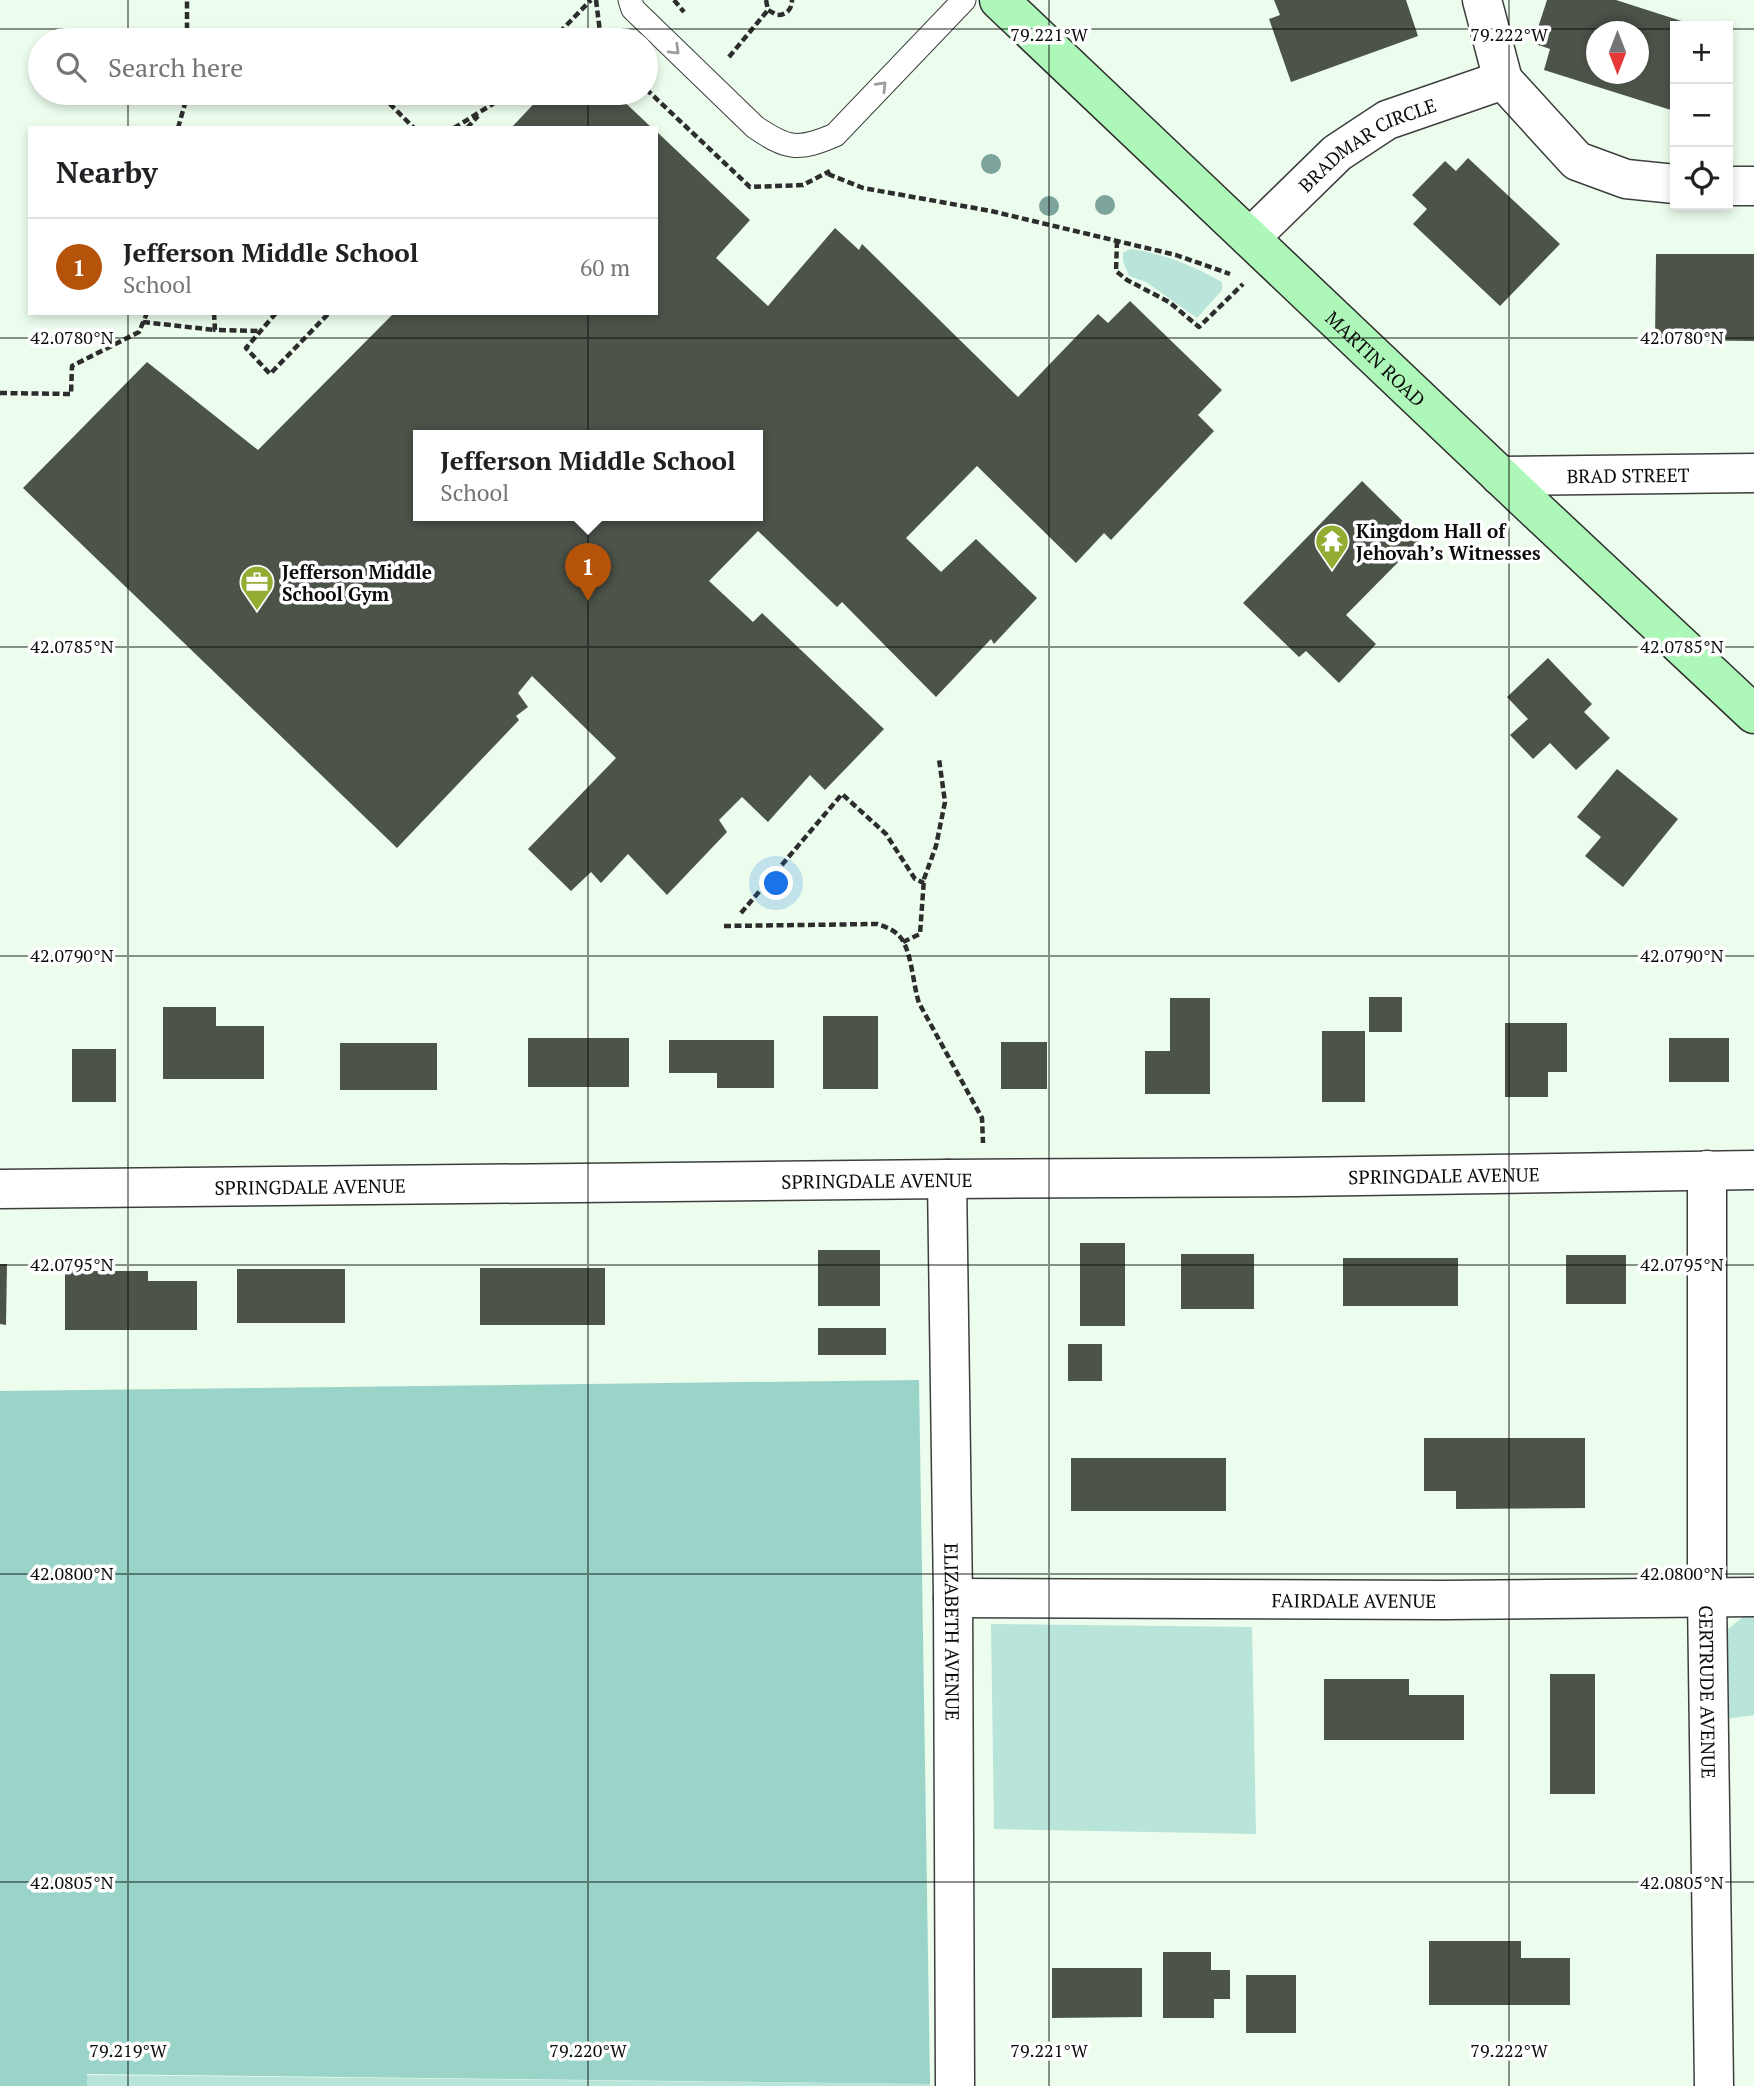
<!DOCTYPE html>
<meta charset="utf-8">
<style>
:root{--surface:#fff;--page:#f2f2f2;--text:#202124;--muted:#757577;--line:#e0e0e0;--accent:#b45309}
body{margin:0;font-family:"PT Serif",serif;background:var(--page);color:var(--text)}
.controls{position:absolute;right:21px;top:21px;display:grid;overflow:hidden;border-radius:0px;box-shadow:0 4px 10px #0003}
.controls button{width:63px;height:63px;display:grid;place-items:center;padding:0;border:0;border-bottom:2px solid var(--line);background:var(--surface);color:var(--text);font:35px sans-serif}
.compass{position:absolute;left:1586px;top:21px;width:63px;height:63px;border-radius:50%;background:var(--surface);box-shadow:0 4px 10px #0003;rotate:180deg}
.you{position:absolute;left:777px;top:884px;width:24px;height:24px;margin:-18px;border:5px solid #fff;border-radius:50%;background:#1a73e8;box-shadow:0 0 0 10px #1a73e833}
.badge{display:grid;place-items:center;width:46px;height:46px;border-radius:50%;background:var(--accent);color:#fff;font-size:23px;font-weight:700}
.pin{position:absolute;translate:-50% -58px;filter:drop-shadow(0 2px 4px #0008)}
.pin::after{content:'';position:absolute;top:37px;width:24px;height:21px;background:inherit;clip-path:polygon(0 0,100% 0,50% 100%)}
.popup{position:absolute;left:413px;top:430px;width:350px;height:91px;box-sizing:border-box;display:grid;place-content:center;border-radius:0px;background:var(--surface);filter:drop-shadow(0 2px 5px #0005);font-size:23px;white-space:nowrap;color:var(--muted)}
.popup b{font-size:26px;color:var(--text)}
.popup::after{content:'';position:absolute;left:50%;top:100%;margin-left:-14px;border:14px solid transparent;border-top-color:var(--surface)}
.list{margin:0;padding:0;list-style:none}
h2{display:flex;justify-content:space-between;align-items:center;height:91px;margin:0;padding:0 28px;font-size:30px}
h2 small{font-size:23px;font-weight:400;color:var(--muted)}
.list li{display:grid;grid-template-columns:46px 1fr auto;gap:21px;align-items:center;box-sizing:border-box;height:98px;padding:0 28px;border-top:2px solid var(--line)}
.list b{display:block;font-size:26px;white-space:nowrap}
.list p{margin:0;font-size:23px;white-space:nowrap;color:var(--muted)}
.list em{font-size:23px;font-style:normal;color:var(--muted)}
.icon{flex:none;width:38px;height:38px;fill:none;stroke:currentColor;stroke-width:2;stroke-linecap:round;stroke-linejoin:round}
.map{position:relative;flex:none;width:1754px;height:2086px;overflow:hidden}
.search{position:absolute;background:var(--surface);box-shadow:0 4px 10px #0003;left:28px;top:28px;width:630px;height:77px;display:flex;align-items:center;gap:18px;box-sizing:border-box;padding:0 24px;border-radius:38px;color:var(--muted);font-size:26px}
.panel{position:absolute;background:var(--surface);box-shadow:0 4px 10px #0003;left:28px;top:126px;width:630px;height:189px;border-radius:0px}
.map>svg:first-child{display:block}
.green{fill:#b9e4d9}
.forest{fill:#9ad3c8}
.building{fill:#4c5349;fill-rule:evenodd}
.lines{fill:none;stroke-linecap:round;stroke-linejoin:round}
.lane-casing{stroke:#3e3e3e;stroke-width:25}
.street-casing{stroke:#3e3e3e;stroke-width:41}
.secondary-casing{stroke:#2d2d2d;stroke-width:41}
.path{stroke:#2d2d2d;stroke-width:4.5;stroke-dasharray:7 3.5;stroke-linecap:butt}
.lane{stroke:#fff;stroke-width:23}
.street{stroke:#fff;stroke-width:38}
.secondary{stroke:#adf7b8;stroke-width:38}
.tree{fill:#7da39d}
.oneway{stroke:#9d9d9d}
.ticks{fill:none;stroke:#0b0b0b;stroke-width:2;stroke-opacity:0.45}
.labels{text-anchor:middle;dominant-baseline:central;stroke-width:7;stroke-linejoin:round;paint-order:stroke}
.street-label{font-size:19px;fill:#0b0b0b;stroke:#fff}
.poi-label{font-size:19px;font-weight:bold;fill:#0b0b0b;stroke:#fff;text-anchor:start}
.ticks-label{font-size:18px;text-anchor:middle;fill:#0b0b0b;stroke:#fff;stroke-width:7;stroke-linejoin:round;paint-order:stroke}
</style>
<div class="map">
<svg width="1754" height="2086" viewBox="0 0 1754 2086">
<rect width="100%" height="100%" fill="#ecfded"/>
<g class="green">
<path d="M 1130,249 C 1163,253 1193,266 1222,282 L 1222,290 L 1197,318 L 1146,282 L 1129,276 L 1123,261 L 1123,253 Z"/>
<polygon points="1747,1614 1754,1614 1754,1715 1725,1719 1724,1638 1728,1629"/>
<polygon points="991,1624 1252,1627 1256,1834 994,1829"/>
<polygon points="87,2075 930,2084 930,2086 87,2086"/>
</g>
<polygon class="forest" points="919,1380 930,2084 87,2074 87,2086 0,2086 0,1391"/>
<g class="building">
<polygon points="1274,0 1406,0 1418,36 1291,82 1269,19 1280,15"/>
<path d="M 1547,0 L 1616,0 L 1697,26 L 1675,26 L 1675,98 L 1671,110 L 1544,70 L 1550,49 L 1533,43 ZM 1596,32 L 1638,32 L 1638,74 L 1596,74 Z"/>
<polygon points="544,93 615,93 652,128 511,128"/>
<path d="M 656,131 L 750,220 L 716,258 L 768,306 L 835,228 L 859,250 L 862,244 L 1018,397 L 1098,314 L 1108,323 L 1130,301 L 1222,390 L 1198,415 L 1214,431 L 1111,540 L 1104,533 L 1076,563 L 977,466 L 906,538 L 941,572 L 976,539 L 1037,598 L 994,644 L 991,639 L 936,697 L 842,602 L 837,607 L 758,531 L 709,581 L 753,622 L 762,613 L 884,729 L 825,790 L 810,775 L 768,822 L 742,797 L 719,820 L 727,832 L 667,895 L 628,854 L 601,883 L 591,872 L 571,891 L 528,849 L 616,758 L 532,676 L 518,693 L 528,707 L 516,716 L 519,720 L 397,848 L 23,488 L 147,362 L 258,450 L 394,313 L 656,313 ZM 418,435 L 758,435 L 758,515 L 418,515 Z"/>
<polygon points="1468,158 1560,244 1500,306 1413,224 1427,209 1412,195 1445,161 1456,171"/>
<polygon points="1656,254 1754,254 1754,341 1655,340"/>
<polygon points="1362,481 1421,539 1346,615 1376,644 1339,683 1306,651 1299,657 1243,603"/>
<polygon points="1548,658 1592,704 1584,712 1610,738 1576,770 1550,743 1533,759 1510,735 1528,719 1507,697"/>
<polygon points="1617,769 1678,819 1623,887 1585,856 1601,837 1577,817"/>
<rect x="1369" y="997" width="33" height="35"/>
<polygon points="1170,998 1210,998 1210,1094 1145,1094 1145,1051 1170,1051"/>
<polygon points="163,1007 216,1007 216,1026 264,1026 264,1079 163,1079"/>
<rect x="823" y="1016" width="55" height="73"/>
<polygon points="1505,1023 1567,1023 1567,1072 1548,1072 1548,1097 1505,1097"/>
<rect x="1322" y="1031" width="43" height="71"/>
<rect x="528" y="1038" width="101" height="49"/>
<rect x="1669" y="1038" width="60" height="44"/>
<polygon points="669,1040 774,1040 774,1088 717,1088 717,1073 669,1073"/>
<rect x="1001" y="1042" width="46" height="47"/>
<rect x="340" y="1043" width="97" height="47"/>
<rect x="72" y="1049" width="44" height="53"/>
<rect x="1080" y="1243" width="45" height="83"/>
<rect x="818" y="1250" width="62" height="56"/>
<rect x="1181" y="1254" width="73" height="55"/>
<rect x="1566" y="1255" width="60" height="49"/>
<rect x="1343" y="1258" width="115" height="48"/>
<polygon points="0,1264 7,1264 6,1325 0,1324"/>
<rect x="480" y="1268" width="125" height="57"/>
<rect x="237" y="1269" width="108" height="54"/>
<polygon points="65,1271 148,1271 148,1281 197,1281 197,1330 65,1330"/>
<rect x="818" y="1328" width="68" height="27"/>
<rect x="1068" y="1344" width="34" height="37"/>
<polygon points="1424,1438 1585,1438 1585,1508 1456,1509 1456,1491 1424,1491"/>
<rect x="1071" y="1458" width="155" height="53"/>
<rect x="1550" y="1674" width="45" height="120"/>
<polygon points="1324,1679 1409,1679 1409,1695 1464,1695 1464,1740 1324,1740"/>
<polygon points="1429,1941 1521,1941 1521,1958 1570,1958 1570,2005 1429,2005"/>
<polygon points="1163,1952 1211,1952 1211,1970 1230,1970 1230,1999 1214,1999 1214,2018 1163,2018"/>
<polygon points="1052,1968 1142,1968 1142,2017 1052,2018"/>
<rect x="1246" y="1975" width="50" height="58"/>
</g>
<g class="lines">
<g class="lane-casing">
<path id="lane" d="M 630,0 L 633,9 L 755,127 C 787,149 798,151 835,135 L 964,0"/>
</g>
<g class="street-casing">
<g id="street">
<polyline points="1482,0 1503,80 1577,161 1626,179 1675,184"/>
<polyline points="1728,186 1754,186"/>
<path id="s1" d="M 1250,238 L 1337,153 L 1387,120 L 1503,80"/>
<path id="s2" d="M 1500,476 L 1754,473"/>
<path id="s3" d="M 1707,1170 L 1707,1597 L 1714,2086"/>
<path id="s4" d="M 947,1179 L 953,1598 L 955,2086"/>
<path id="s5" d="M 0,1189 L 947,1179 L 1295,1177 L 1754,1170"/>
<path id="s6" d="M 953,1598 L 1445,1600 L 1754,1597"/>
</g>
</g>
<g class="secondary-casing">
<g id="secondary">
<path id="s7" d="M 999,0 L 1532,506 L 1754,714"/>
</g>
</g>
<g class="path">
<polyline points="596,0 601,40"/>
<polyline points="674,0 684,12"/>
<path d="M 766,0 L 768,10 L 777,15 C 787,15 792,9 792,0"/>
<polyline points="187,40 187,0"/>
<polyline points="552,40 591,0"/>
<polyline points="729,57 768,10"/>
<polyline points="646,89 750,187 803,185 830,171"/>
<polyline points="382,96 414,128"/>
<polyline points="178,128 186,100 186,93"/>
<polyline points="454,128 496,102 501,93"/>
<polyline points="467,128 478,116"/>
<polyline points="828,174 863,188 991,211 1176,255 1230,274"/>
<polyline points="1117,241 1116,271 1127,280 1169,302 1199,327 1243,284"/>
<polyline points="214,313 215,330 260,331"/>
<polyline points="276,313 246,348 270,374 329,313"/>
<polyline points="143,322 215,330"/>
<polyline points="0,393 71,394 72,366 139,332 147,313"/>
<polyline points="741,913 842,794 886,834 915,879 924,883"/>
<path d="M 724,926 L 877,924 C 886,927 895,930 901,938 C 912,953 913,985 919,1003 L 982,1118 L 983,1143"/>
<polyline points="903,942 920,934 924,879 936,846 945,802 939,759"/>
</g>
<use href="#lane" class="lane"/>
<use href="#street" class="street"/>
<use href="#secondary" class="secondary"/>
</g>
<g class="tree">
<circle cx="991" cy="164" r="10"/>
<circle cx="1105" cy="205" r="10"/>
<circle cx="1049" cy="206" r="10"/>
</g>
<defs><path id="oneway-chevron" d="M-2-3.5L2.5 0L-2 3.5" fill="none" stroke-width="1.6" stroke-linecap="round" stroke-linejoin="round" transform="scale(1.75)"/></defs>
<g class="oneway">
<use href="#oneway-chevron" transform="translate(675 50) rotate(44)"/>
<use href="#oneway-chevron" transform="translate(882 86) rotate(-46)"/>
</g>
<path class="ticks" d="M 128,0 L 128,40M 588,0 L 588,40M 1049,0 L 1049,2086M 1509,0 L 1509,2086M 0,29 L 1675,29M 1728,29 L 1754,29M 128,93 L 128,128M 588,93 L 588,128M 128,313 L 128,2086M 588,313 L 588,2086M 0,338 L 1754,338M 0,647 L 1754,647M 0,956 L 1754,956M 0,1265 L 1754,1265M 0,1574 L 1754,1574M 0,1882 L 1754,1882"/>
<defs>
<g id="temple-pin" transform="scale(1.75)"><path d="M0 17L-7.5 6A9.5 9.5 0 1 1 7.5 6Z" fill="#93ad32" stroke="#fff"/><path d="M0-6L5-2H3V0L6.5 2.5H4V6H1.5V3h-3V6H-4V2.5H-6.5L-3 0V-2H-5Z" fill="#fff"/></g>
<g id="office-pin" transform="scale(1.75)"><path d="M0 17L-7.5 6A9.5 9.5 0 1 1 7.5 6Z" fill="#93ad32" stroke="#fff"/><path d="M-6-3h4V-5.5h4V-3h4V5H-6ZM-1-4.5V-3h2v-1.5ZM-6 0V1H6V0Z" fill="#fff"/></g>
</defs>
<g fill-rule="evenodd">
<use href="#temple-pin" x="1332" y="541"/>
<use href="#office-pin" x="257" y="582"/>
</g>
<g class="labels">
<g class="street-label">
<text stroke="none"><textPath href="#s1" startOffset="152">BRADMAR CIRCLE</textPath></text>
<text stroke="none"><textPath href="#s7" startOffset="520">MARTIN ROAD</textPath></text>
<text stroke="none"><textPath href="#s2" startOffset="128">BRAD STREET</textPath></text>
<text stroke="none"><textPath href="#s5" startOffset="1444">SPRINGDALE AVENUE</textPath></text>
<text stroke="none"><textPath href="#s5" startOffset="877">SPRINGDALE AVENUE</textPath></text>
<text stroke="none"><textPath href="#s5" startOffset="310">SPRINGDALE AVENUE</textPath></text>
<text stroke="none"><textPath href="#s6" startOffset="401">FAIRDALE AVENUE</textPath></text>
<text stroke="none"><textPath href="#s4" startOffset="453">ELIZABETH AVENUE</textPath></text>
<text stroke="none"><textPath href="#s3" startOffset="522">GERTRUDE AVENUE</textPath></text>
</g>
<g class="poi-label">
<text x="1356" y="530">Kingdom Hall of<tspan x="1356" dy="22">Jehovah’s Witnesses</tspan></text>
<text x="282" y="571">Jefferson Middle<tspan x="282" dy="22">School Gym</tspan></text>
</g>
</g>
<g class="ticks-label">
<text x="1049" y="41">79.221°W</text>
<text x="1509" y="41">79.222°W</text>
<text x="1682" y="344">42.0780°N</text>
<text x="72" y="344">42.0780°N</text>
<text x="1682" y="653">42.0785°N</text>
<text x="72" y="653">42.0785°N</text>
<text x="1682" y="962">42.0790°N</text>
<text x="72" y="962">42.0790°N</text>
<text x="1682" y="1271">42.0795°N</text>
<text x="72" y="1271">42.0795°N</text>
<text x="1682" y="1580">42.0800°N</text>
<text x="72" y="1580">42.0800°N</text>
<text x="1682" y="1889">42.0805°N</text>
<text x="72" y="1889">42.0805°N</text>
<text x="128" y="2057">79.219°W</text>
<text x="588" y="2057">79.220°W</text>
<text x="1049" y="2057">79.221°W</text>
<text x="1509" y="2057">79.222°W</text>
</g>
</svg>
<div class="controls">
<button>+</button>
<button>−</button>
<button><svg class="icon" aria-label="locate" viewBox="0 0 24 24"><circle cx="12" cy="12" r="6"/><path d="M12 2v4M12 18v4M2 12h4M18 12h4"/></svg></button>
</div>
<svg class="compass" viewBox="-18 -18 36 36"><path d="M0-13l5 13h-10z" fill="#e53935"/><path d="M0 13l5-13h-10z" fill="#757577"/></svg>
<div class="you"></div>
<div class="pin badge" style="left:588px;top:601px">1</div>
<div class="popup"><b>Jefferson Middle School</b>School</div>
<div class="search"><svg class="icon" aria-label="search" viewBox="0 0 24 24"><circle cx="10" cy="10" r="6"/><path d="M15 15l6 6"/></svg>Search here</div>
<section class="panel">
<h2>Nearby<small></small></h2>
<ul class="list">
<li><span class="badge">1</span><div><b>Jefferson Middle School</b><p>School</p></div><em>60 m</em></li>
</ul>
</section>
</div>
